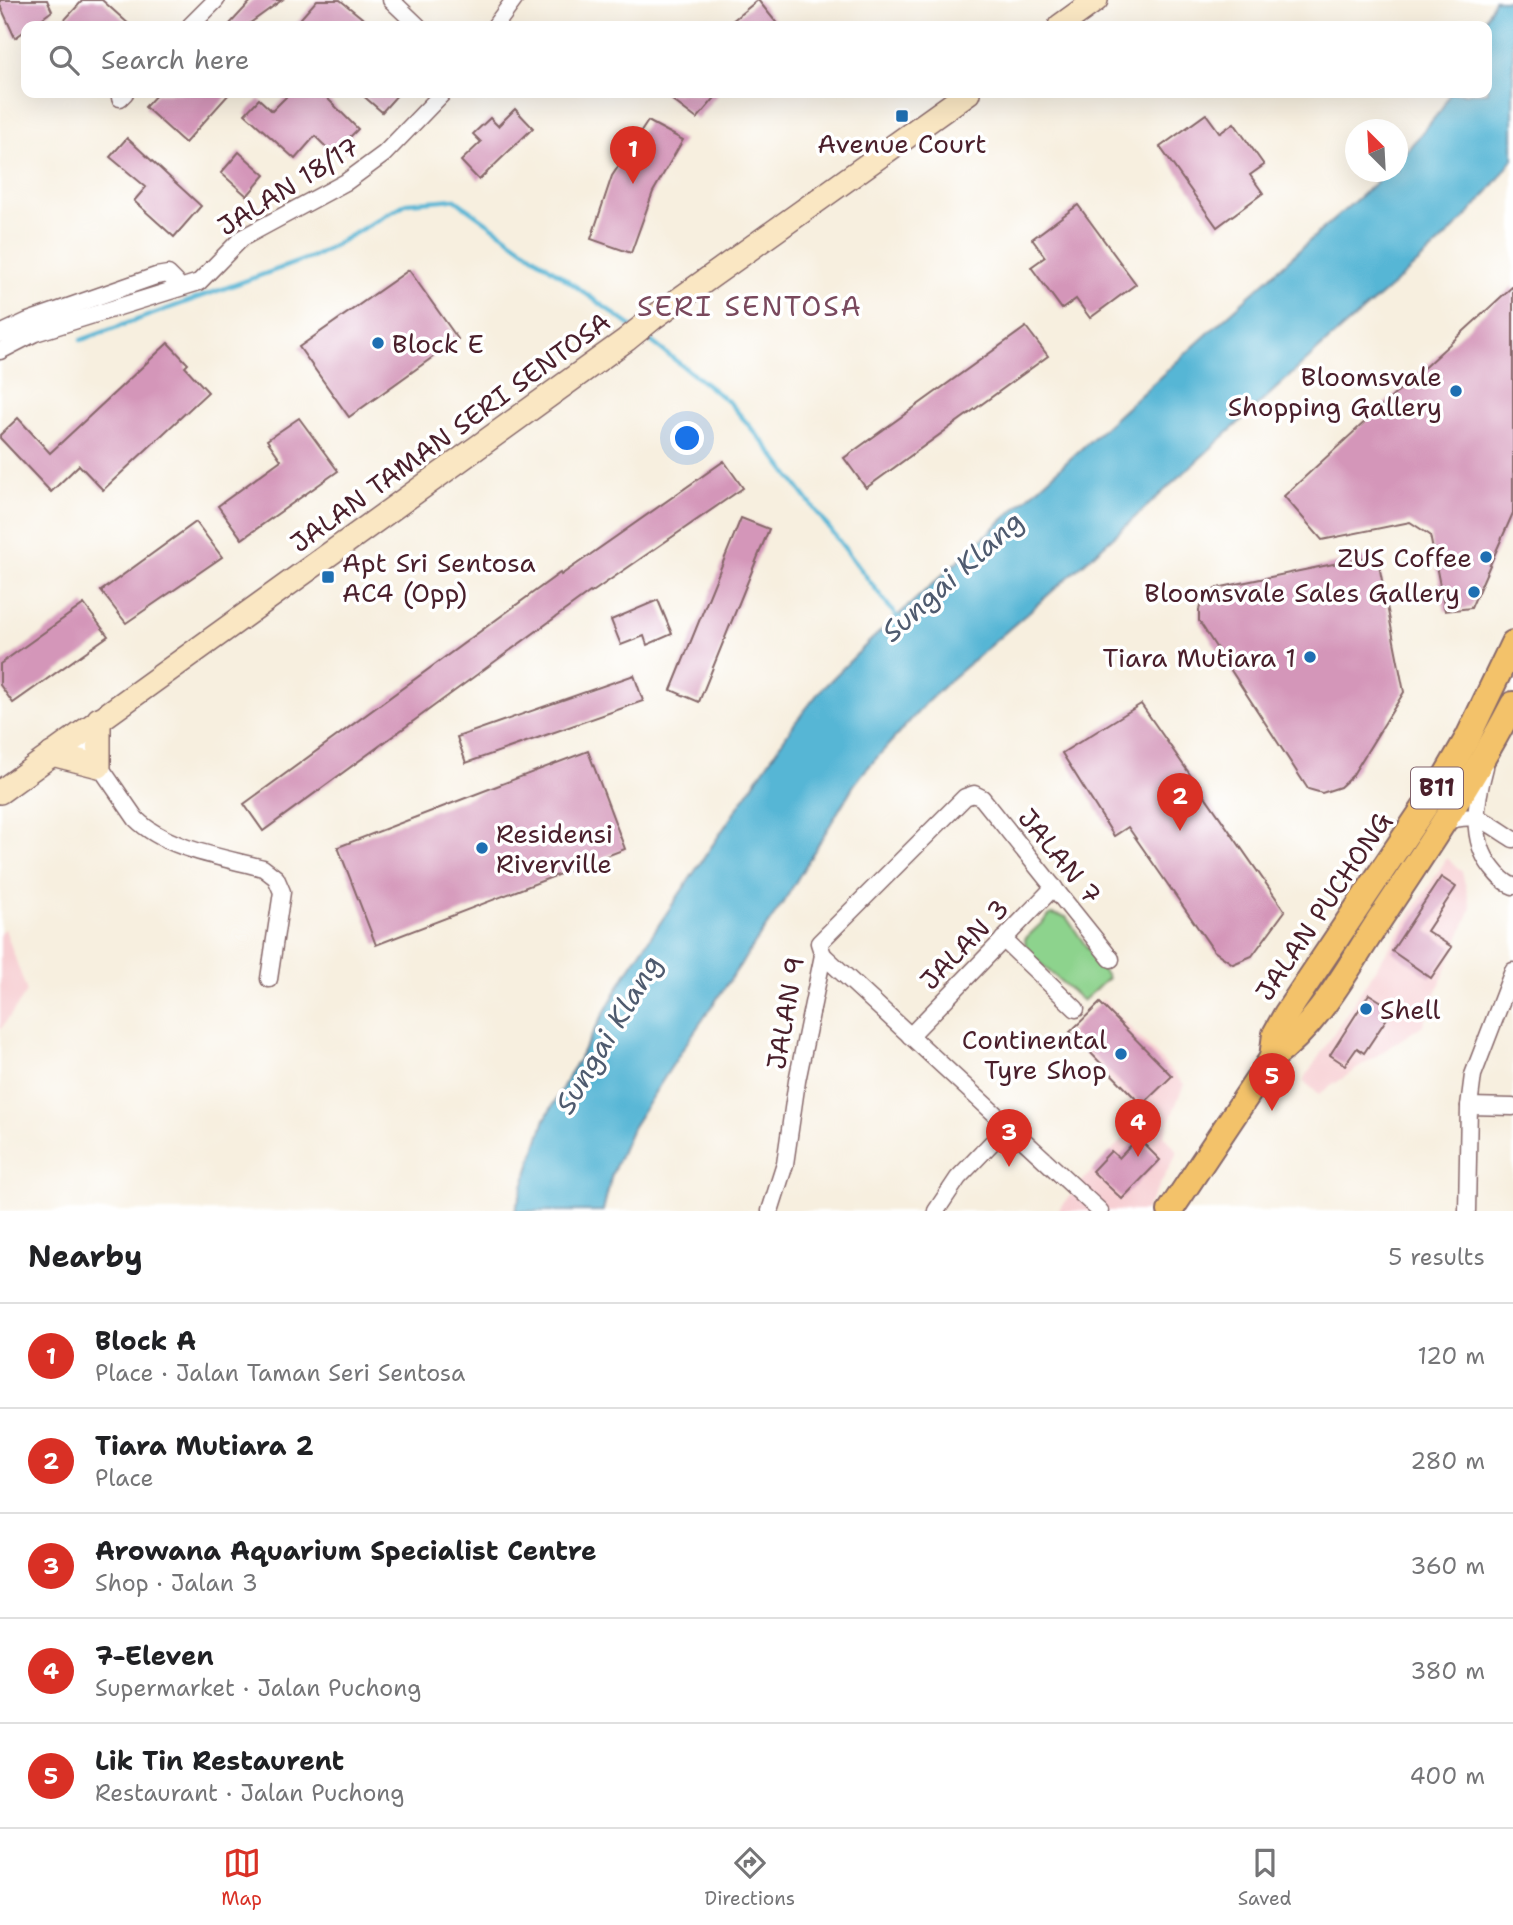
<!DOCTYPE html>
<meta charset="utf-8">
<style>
:root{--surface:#fff;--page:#f6f6f6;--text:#202124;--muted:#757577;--line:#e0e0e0;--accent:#d93025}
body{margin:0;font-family:"Shantell Sans",sans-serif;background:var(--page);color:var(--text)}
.compass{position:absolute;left:1345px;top:119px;width:63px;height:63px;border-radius:50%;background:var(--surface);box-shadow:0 7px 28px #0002;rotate:336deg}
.you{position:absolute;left:688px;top:439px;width:24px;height:24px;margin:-18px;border:5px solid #fff;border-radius:50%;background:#1a73e8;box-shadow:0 0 0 10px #1a73e833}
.badge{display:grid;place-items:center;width:46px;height:46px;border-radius:50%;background:var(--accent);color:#fff;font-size:23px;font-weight:700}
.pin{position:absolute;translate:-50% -58px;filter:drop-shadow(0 2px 4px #0008)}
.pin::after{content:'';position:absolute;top:37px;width:24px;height:21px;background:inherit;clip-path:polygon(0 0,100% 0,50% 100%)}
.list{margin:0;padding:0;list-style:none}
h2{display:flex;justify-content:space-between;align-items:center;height:91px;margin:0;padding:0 28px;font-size:30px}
h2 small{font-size:23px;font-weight:400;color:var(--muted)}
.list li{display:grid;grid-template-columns:46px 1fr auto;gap:21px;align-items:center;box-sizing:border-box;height:105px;padding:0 28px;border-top:2px solid var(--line)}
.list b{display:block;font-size:26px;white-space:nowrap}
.list p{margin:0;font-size:23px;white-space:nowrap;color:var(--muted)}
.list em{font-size:23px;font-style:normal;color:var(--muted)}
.icon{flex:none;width:38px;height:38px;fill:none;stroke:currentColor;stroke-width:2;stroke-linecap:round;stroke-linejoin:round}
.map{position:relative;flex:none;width:1513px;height:1211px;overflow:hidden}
.search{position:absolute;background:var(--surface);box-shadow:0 7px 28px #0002;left:21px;right:21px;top:21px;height:77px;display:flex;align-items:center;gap:18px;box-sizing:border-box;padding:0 24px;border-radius:14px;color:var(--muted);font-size:26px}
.sheet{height:616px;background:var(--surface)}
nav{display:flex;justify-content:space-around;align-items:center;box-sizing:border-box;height:98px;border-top:2px solid var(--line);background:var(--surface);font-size:19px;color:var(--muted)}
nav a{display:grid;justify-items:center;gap:4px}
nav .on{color:var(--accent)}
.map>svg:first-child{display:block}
.built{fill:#f7cfd3}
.green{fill:#8dd38d;stroke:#6c795c;stroke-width:2}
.water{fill:#57b6d5;stroke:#506a80;stroke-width:2}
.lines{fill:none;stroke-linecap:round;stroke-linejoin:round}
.stream{stroke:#57b6d5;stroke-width:4.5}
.building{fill:#d496b9}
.street-casing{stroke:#87686a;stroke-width:19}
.secondary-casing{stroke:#87686a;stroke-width:26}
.primary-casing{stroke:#87686a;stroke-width:28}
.street{stroke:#fff;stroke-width:16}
.secondary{stroke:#fae7c3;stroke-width:23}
.primary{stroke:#f3c26a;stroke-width:24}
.poi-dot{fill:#1f6fb2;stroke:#fff;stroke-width:2.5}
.labels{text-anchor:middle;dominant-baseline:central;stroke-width:7;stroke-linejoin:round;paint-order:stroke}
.shield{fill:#fff;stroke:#80626b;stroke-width:2}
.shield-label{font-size:24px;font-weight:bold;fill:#4a1f2b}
.poi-label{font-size:26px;fill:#4a1f2b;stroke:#fff;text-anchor:end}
.street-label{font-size:26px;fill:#4a1f2b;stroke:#fff}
.neighbourhood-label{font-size:28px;letter-spacing:2px;fill:#7a495d;stroke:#fff}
.water-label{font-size:28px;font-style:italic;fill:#4f5b6f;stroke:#fff}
</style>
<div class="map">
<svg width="1513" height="1211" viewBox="0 0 1513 1211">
<rect width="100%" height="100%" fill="#fff"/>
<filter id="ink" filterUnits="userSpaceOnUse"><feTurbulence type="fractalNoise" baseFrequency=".0143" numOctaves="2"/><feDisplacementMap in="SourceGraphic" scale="14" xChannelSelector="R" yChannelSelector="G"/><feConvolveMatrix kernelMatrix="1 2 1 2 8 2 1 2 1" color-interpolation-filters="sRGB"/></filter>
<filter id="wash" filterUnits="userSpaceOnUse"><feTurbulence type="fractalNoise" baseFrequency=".00686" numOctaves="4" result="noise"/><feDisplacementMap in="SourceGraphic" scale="28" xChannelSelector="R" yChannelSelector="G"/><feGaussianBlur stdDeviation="1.57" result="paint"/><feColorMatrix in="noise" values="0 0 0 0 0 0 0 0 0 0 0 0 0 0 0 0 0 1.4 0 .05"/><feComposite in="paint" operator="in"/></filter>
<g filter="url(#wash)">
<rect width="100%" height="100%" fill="#f7efdf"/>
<g class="built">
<polygon points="1447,858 1462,872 1471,908 1423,1025 1319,1094 1303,1081"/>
<polygon points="5,929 27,992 0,1030 0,932"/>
<polygon points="1103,999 1184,1084 1164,1135 1178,1152 1145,1211 1057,1211 1088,1175 1144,1117 1066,1035"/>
</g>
<polygon class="green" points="1051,914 1066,917 1108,978 1083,1001 1026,951 1025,939"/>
<path class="water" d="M 1494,0 L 1513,0 L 1513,159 C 1463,233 1383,291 1317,351 C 1196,462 1076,573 951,679 L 926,703 L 864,772 L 854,785 L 786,898 L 686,1044 L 632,1128 L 612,1174 L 603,1211 L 515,1211 L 545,1119 L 627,972 L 794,724 L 820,691 L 871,640 L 1316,235 L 1388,172 L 1398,172 L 1398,161 L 1441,110 L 1450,93 L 1487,93 L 1487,26 L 1482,26 Z"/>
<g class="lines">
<g class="stream">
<polyline points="643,335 730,403 768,448 900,621"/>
<polyline points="81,340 317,255 407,203 454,199 631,326"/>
</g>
</g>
<g id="blocks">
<g class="building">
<polygon points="0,0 47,0 52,11 32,26 26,26 26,30 15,38 0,5"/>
<polygon points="83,0 102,0 131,26 59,26"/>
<polygon points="252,0 282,0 246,26 228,26"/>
<polygon points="317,0 340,0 372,26 294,26"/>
<polygon points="758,0 779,26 726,26"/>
<polygon points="158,93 230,93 185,143 145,107"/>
<polygon points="290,93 322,93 358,129 333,154 315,136 295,159 245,114 259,99 272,111"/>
<polygon points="360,93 399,93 382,112"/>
<polygon points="663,93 719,93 697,119"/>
<polygon points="515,109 533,128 479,180 461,161 481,142 473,134 490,118 498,126"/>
<polygon points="1206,114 1220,133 1234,123 1264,165 1250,175 1263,193 1217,227 1160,147"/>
<polygon points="648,121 683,140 653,192 631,253 591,239 612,176"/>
<polygon points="127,138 201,206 174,237 134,201 146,187 110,157"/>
<polygon points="239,152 265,175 247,196 221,173"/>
<polygon points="1078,205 1136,284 1090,318 1076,299 1062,309 1031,267 1045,257 1032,239"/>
<polygon points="409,270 458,339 349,417 299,347"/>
<polygon points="1513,286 1513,513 1471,608 1445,611 1430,535 1410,522 1322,540 1284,496"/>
<polygon points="1026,327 1048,356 866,488 844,458"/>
<polygon points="168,343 188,364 185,367 208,392 103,490 79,465 51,492 0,438 0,435 18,418 50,453"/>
<polygon points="299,418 338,471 242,539 218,506 281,460 267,440"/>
<polygon points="724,461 743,488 591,593 590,592 263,831 244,804 560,573 561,575"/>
<polygon points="741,518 769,529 699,702 671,690"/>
<polygon points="196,522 222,557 126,623 101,591"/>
<polygon points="1377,555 1404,692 1352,776 1340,787 1322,793 1308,789 1199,621 1199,610 1203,597 1217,588"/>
<polygon points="658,600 672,634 647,645 644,636 621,645 611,620"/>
<polygon points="84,604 108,636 13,703 0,685 0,664"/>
<polygon points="634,675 643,701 466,763 457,737"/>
<polygon points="1141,704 1285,911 1252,956 1233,964 1214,951 1128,827 1114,836 1062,753"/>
<polygon points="588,751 625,849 376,945 338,847"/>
<polygon points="1441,877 1456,887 1427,931 1452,947 1431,978 1392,951"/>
<polygon points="1369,994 1393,1009 1364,1053 1357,1048 1345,1065 1330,1055"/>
<polygon points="1100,1003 1172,1076 1142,1105 1070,1032"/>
<polygon points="1138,1138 1160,1160 1122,1199 1092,1171 1111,1151 1119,1158"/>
</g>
</g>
</g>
<g filter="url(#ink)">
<use href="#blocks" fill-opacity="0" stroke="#87686a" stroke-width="2"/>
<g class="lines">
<g class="street-casing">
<g id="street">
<polyline points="391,0 418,26"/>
<polyline points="190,26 216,0"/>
<polyline points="495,26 514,0"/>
<polyline points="120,98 125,93"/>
<polyline points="0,334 28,321 156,276 168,274 176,282 177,287"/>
<polyline points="0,351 35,333 199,282 242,238 346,182 384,154 443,93"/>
<path d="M 78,735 L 136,819 C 166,849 222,857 263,868 L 276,878 L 282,892 L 269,979"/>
<path d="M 1485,767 C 1476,800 1469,839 1492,868 C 1498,876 1504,883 1513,886"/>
<path d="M 1444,822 C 1479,811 1484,821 1513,839"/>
<polyline points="1003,939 1076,1009"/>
<polyline points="823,955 1100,1211"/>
<polyline points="910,1036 1054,887"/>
<polyline points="1469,1106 1513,1107"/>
<polyline points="770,1211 785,1164 797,1081 823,955 819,943 965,797 974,794 982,798 1111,959"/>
<polyline points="936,1211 958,1178 1008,1126"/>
<polyline points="1467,1211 1469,1106 1473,1075 1513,971"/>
</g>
</g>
<g class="secondary-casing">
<g id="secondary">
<polyline points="1060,26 1096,0"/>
<polyline points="52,754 99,766 99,719"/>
<polyline points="0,792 626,340 653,318 968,93"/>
</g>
</g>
<g class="primary-casing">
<g id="primary">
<polyline points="1272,1058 1275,1034 1286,1014 1446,775 1468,737 1513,643"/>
<path d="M 1170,1211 L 1272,1058 C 1320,1023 1348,967 1380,919 C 1427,848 1474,779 1513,704"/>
</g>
</g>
<use href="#street" class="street"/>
<use href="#secondary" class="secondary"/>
<use href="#primary" class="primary"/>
</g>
</g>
<g class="poi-dot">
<rect x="895" y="109" width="14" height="14" rx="3.5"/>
<circle cx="378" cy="343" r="7"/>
<circle cx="1456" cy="391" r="7"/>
<circle cx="1486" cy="557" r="7"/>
<rect x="321" y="570" width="14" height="14" rx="3.5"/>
<circle cx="1474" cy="592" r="7"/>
<circle cx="1310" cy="657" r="7"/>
<circle cx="482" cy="848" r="7"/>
<circle cx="1366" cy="1009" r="7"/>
<circle cx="1121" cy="1054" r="7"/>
</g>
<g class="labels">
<rect class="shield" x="1411" y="767.5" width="52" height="41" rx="5"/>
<g class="shield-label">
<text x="1437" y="788">B11</text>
</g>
<g class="poi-label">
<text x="902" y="143" text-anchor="middle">Avenue Court</text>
<text x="392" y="343" text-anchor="start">Block E</text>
<text x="1442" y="376">Bloomsvale<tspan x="1442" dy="30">Shopping Gallery</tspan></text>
<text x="1472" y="557">ZUS Coffee</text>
<text x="342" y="562" text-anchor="start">Apt Sri Sentosa<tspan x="342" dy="30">AC4 (Opp)</tspan></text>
<text x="1460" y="592">Bloomsvale Sales Gallery</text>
<text x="1296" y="657">Tiara Mutiara 1</text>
<text x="496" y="833" text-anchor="start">Residensi<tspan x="496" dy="30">Riverville</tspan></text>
<text x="1380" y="1009" text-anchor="start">Shell</text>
<text x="1107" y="1039">Continental<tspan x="1107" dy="30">Tyre Shop</tspan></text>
</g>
<g class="street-label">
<text transform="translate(288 186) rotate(-32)">JALAN 18/17</text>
<text transform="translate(450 432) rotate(-36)">JALAN TAMAN SERI SENTOSA</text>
<text transform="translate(1060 856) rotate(51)">JALAN 7</text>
<text transform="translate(1323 906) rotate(-56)">JALAN PUCHONG</text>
<text transform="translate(964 944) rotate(-46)">JALAN 3</text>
<text transform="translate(785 1013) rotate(-80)">JALAN 9</text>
</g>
<g class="neighbourhood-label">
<text x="750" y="306">SERI SENTOSA</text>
</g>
<g class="water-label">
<text transform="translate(952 576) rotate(-42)">Sungai Klang</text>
<text transform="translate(608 1034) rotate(-59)">Sungai Klang</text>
</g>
</g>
</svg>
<svg class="compass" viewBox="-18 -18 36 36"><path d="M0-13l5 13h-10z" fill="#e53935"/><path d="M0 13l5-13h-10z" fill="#757577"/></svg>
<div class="you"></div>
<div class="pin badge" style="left:633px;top:184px">1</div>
<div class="pin badge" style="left:1180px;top:831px">2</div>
<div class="pin badge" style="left:1009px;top:1167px">3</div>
<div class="pin badge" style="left:1138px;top:1157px">4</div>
<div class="pin badge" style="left:1272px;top:1111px">5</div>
<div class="search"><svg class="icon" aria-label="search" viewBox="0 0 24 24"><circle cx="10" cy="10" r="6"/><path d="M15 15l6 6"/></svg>Search here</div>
</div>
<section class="sheet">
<h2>Nearby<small>5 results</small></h2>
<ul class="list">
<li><span class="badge">1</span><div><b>Block A</b><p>Place · Jalan Taman Seri Sentosa</p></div><em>120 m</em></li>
<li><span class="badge">2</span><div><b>Tiara Mutiara 2</b><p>Place</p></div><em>280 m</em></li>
<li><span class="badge">3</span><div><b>Arowana Aquarium Specialist Centre</b><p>Shop · Jalan 3</p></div><em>360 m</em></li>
<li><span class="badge">4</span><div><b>7-Eleven</b><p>Supermarket · Jalan Puchong</p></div><em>380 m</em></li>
<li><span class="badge">5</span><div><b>Lik Tin Restaurent</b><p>Restaurant · Jalan Puchong</p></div><em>400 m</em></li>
</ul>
</section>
<nav>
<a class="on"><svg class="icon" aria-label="map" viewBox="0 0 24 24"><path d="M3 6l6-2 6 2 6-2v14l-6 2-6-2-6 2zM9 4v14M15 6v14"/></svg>Map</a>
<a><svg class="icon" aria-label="directions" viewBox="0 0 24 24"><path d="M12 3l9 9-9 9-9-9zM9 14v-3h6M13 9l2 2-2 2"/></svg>Directions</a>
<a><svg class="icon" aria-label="saved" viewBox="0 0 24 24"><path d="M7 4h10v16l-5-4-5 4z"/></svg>Saved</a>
</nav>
